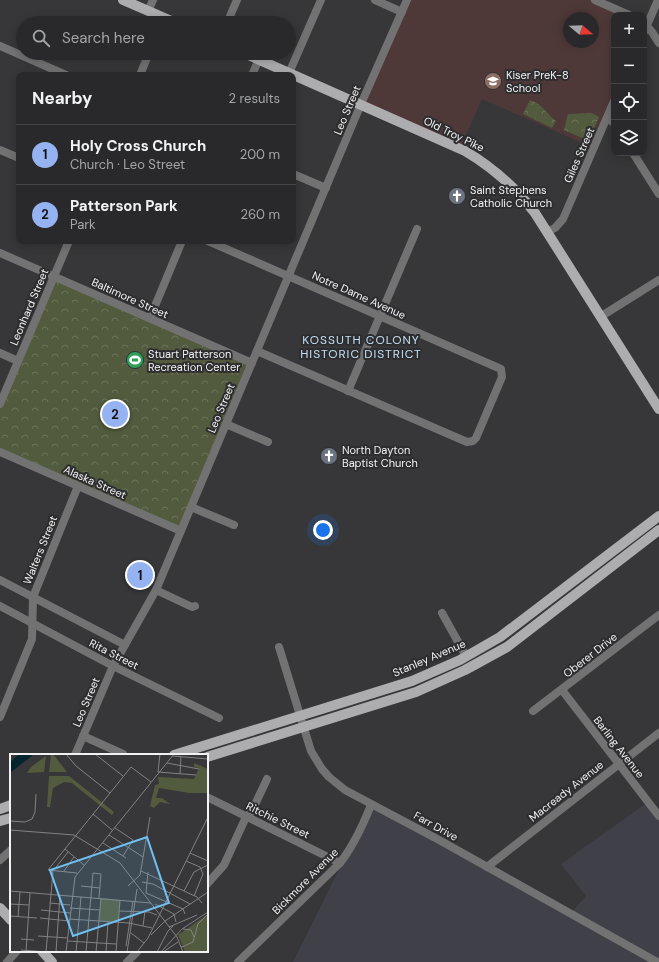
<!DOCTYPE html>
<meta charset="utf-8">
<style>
:root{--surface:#29292b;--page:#313133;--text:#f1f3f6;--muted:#a5a6a9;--line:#454547;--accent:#95b2f1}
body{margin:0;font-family:"DM Sans",sans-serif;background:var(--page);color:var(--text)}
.controls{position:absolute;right:12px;top:12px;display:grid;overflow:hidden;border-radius:8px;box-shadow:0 2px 10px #0003}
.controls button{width:36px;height:36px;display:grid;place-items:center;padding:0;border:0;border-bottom:1px solid var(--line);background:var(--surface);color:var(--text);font:20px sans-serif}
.compass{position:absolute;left:563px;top:12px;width:36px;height:36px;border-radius:50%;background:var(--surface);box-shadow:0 2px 10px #0003;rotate:109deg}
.you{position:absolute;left:323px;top:530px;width:14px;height:14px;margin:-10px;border:3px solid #fff;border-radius:50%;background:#1a73e8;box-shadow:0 0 0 6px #1a73e833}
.badge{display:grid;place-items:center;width:26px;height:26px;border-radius:50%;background:var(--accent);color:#111;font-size:13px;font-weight:700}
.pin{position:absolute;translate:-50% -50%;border:2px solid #fff;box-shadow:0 1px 4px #0006}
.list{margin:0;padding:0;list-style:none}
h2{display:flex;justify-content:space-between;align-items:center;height:52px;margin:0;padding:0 16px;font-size:17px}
h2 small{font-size:13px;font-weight:400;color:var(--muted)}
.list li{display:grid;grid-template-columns:26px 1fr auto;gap:12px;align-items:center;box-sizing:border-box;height:60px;padding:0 16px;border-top:1px solid var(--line)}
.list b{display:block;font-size:15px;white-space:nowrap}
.list p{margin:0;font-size:13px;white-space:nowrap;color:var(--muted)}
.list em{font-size:13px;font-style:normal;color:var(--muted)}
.icon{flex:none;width:22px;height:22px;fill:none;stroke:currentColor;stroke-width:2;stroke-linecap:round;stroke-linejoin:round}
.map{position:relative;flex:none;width:659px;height:962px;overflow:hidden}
.search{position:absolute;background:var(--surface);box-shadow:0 2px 10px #0003;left:16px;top:16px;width:280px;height:44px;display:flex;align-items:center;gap:10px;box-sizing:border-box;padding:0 14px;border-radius:22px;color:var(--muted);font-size:15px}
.panel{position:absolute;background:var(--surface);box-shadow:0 2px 10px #0003;left:16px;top:72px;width:280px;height:172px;border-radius:8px}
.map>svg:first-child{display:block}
.built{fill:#404048}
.education{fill:#4e3938;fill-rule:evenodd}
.park{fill:url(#park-crowns)}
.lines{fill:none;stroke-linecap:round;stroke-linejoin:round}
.minor{stroke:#737273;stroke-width:8}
.major{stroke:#adacae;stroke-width:10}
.labels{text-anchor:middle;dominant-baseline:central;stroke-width:4;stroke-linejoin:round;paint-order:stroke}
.poi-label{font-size:11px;fill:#f2f2f4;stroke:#2d2d2f;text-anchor:start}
.street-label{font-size:11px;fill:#f2f2f4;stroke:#2d2d2f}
.neighbourhood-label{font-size:12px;letter-spacing:1px;fill:#c4e0f4;stroke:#2d2d2f}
.inset-road{fill:none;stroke:#828284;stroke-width:1}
.view{fill:#70c1f4;fill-opacity:0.15;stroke:#70c1f4;stroke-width:2}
.inset-edge{fill:none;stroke:#f2f2f4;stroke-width:2}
</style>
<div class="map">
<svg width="659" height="962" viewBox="0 0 659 962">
<defs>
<pattern id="park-crowns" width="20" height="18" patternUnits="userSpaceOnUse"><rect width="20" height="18" fill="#525b3d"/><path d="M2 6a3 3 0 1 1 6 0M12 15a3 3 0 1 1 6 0" fill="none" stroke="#6b735a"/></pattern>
</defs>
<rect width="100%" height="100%" fill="#373739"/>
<polygon class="built" points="648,802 659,817 659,962 293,962 371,805 570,914 586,896 561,864"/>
<path class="education" d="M 407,0 L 595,0 L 629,15 L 614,15 L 614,101 L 594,148 L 482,99 L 460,148 L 361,104 ZM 569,18 L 593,18 L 593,42 L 569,42 Z"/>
<g class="park">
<path d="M 530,100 C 542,104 546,113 556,121 L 552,128 L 523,114 Z"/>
<polygon points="592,113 599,117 589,141 564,130 568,114"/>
<polygon points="54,276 252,363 181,531 0,452 0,404"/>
</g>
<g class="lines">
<g class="minor">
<polyline points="375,0 402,12"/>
<polyline points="595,0 629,15"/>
<polyline points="148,11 153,0"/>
<polyline points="227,23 237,0"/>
<polyline points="644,23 652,32 659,43"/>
<polyline points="644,32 658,0"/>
<polyline points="0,46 66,75"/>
<polyline points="289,73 321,0"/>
<polyline points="140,75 149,53"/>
<polyline points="252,75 259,59"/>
<polyline points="607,118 614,123"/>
<polyline points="0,150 19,158"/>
<polyline points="633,153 659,194"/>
<polyline points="293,174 326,188"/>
<polyline points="547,232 555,228 563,219 614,101"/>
<polyline points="208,241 501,369 502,377 476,438 473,441 467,442 257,351"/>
<polyline points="0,253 252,363"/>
<polyline points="600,317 659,280"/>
<polyline points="150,318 182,241"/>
<polyline points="0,353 18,361"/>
<polyline points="348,391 417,229"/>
<polyline points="0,404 69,241"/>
<polyline points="226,424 268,442"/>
<polyline points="0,452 181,531"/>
<polyline points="191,507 234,525"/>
<polyline points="0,580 125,645"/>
<polyline points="156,590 192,607 195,606"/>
<polyline points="0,606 113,666 219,718"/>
<polyline points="442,613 466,656"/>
<polyline points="279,647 311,751 322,769 329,777 345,790 441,841 657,962"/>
<polyline points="562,690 659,816"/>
<polyline points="533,711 659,615"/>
<polyline points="0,717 32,639 33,597 78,486"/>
<polyline points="83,736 123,754"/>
<polyline points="75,755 113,666 156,590 361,104 407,0"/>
<polyline points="207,797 340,863"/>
<polyline points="0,860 11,850"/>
<polyline points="487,867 659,733"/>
<polyline points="207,884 224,865 246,817 252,811 267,779"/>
<polyline points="7,962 17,951"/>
<polyline points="127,962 138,951"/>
<path d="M 238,962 L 340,863 C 354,845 363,825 371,805"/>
</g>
<g class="major">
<polyline points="123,0 176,23"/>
<path d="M 244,53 L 465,151 C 494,168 515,187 535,213 L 659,409"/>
<polyline points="174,755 412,681 460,660 500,637 659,516"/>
<polyline points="207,757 416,692 465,670 507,647 659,530"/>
<polyline points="0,809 11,805"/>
<polyline points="0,821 11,818"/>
<polyline points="0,908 11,920"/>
<polyline points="42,951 52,962"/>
</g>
</g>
<defs>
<g id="school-disc" transform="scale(0.9)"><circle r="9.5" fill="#8d6e63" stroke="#2d2d2f"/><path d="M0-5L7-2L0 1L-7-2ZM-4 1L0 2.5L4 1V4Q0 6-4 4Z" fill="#fff"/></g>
<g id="church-disc" transform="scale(0.9)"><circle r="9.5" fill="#6b7280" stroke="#2d2d2f"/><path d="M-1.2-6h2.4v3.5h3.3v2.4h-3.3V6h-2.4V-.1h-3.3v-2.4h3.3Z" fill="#fff"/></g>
<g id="stadium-disc" transform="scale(0.9)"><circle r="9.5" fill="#2e9e5b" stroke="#2d2d2f"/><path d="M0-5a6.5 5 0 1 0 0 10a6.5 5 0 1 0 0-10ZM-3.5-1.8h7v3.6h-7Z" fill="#fff"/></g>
</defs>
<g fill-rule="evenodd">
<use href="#school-disc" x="493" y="81"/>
<use href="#church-disc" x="457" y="196"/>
<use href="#stadium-disc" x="135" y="360"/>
<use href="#church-disc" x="329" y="456"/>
</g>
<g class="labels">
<g class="poi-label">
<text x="506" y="75">Kiser PreK-8<tspan x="506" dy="13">School</tspan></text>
<text x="470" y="190">Saint Stephens<tspan x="470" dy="13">Catholic Church</tspan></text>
<text x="148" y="354">Stuart Patterson<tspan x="148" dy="13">Recreation Center</tspan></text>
<text x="342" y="450">North Dayton<tspan x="342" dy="13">Baptist Church</tspan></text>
</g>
<g class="street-label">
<text transform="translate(347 110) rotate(-67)">Leo Street</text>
<text transform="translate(454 134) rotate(26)">Old Troy Pike</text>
<text transform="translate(579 155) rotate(-66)">Giles Street</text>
<text transform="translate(359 295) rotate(24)">Notre Dame Avenue</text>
<text transform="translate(130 298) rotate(24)">Baltimore Street</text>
<text transform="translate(29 307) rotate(-67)">Leonhard Street</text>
<text transform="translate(221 408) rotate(-67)">Leo Street</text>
<text transform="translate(95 482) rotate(24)">Alaska Street</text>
<text transform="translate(40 550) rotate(-68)">Walters Street</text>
<text transform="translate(114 654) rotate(27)">Rita Street</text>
<text transform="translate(590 655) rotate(-38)">Oberer Drive</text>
<text transform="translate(429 658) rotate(-23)">Stanley Avenue</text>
<text transform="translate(86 702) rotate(-67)">Leo Street</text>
<text transform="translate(619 747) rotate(52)">Barling Avenue</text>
<text transform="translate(566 791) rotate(-38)">Macready Avenue</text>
<text transform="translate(278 820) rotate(26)">Ritchie Street</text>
<text transform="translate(436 826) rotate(29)">Farr Drive</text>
<text transform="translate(305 881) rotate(-45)">Bickmore Avenue</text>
</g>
<g class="neighbourhood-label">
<text x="361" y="340">KOSSUTH COLONY<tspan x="361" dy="14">HISTORIC DISTRICT</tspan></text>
</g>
</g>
<g transform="translate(10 754)">
<rect width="198" height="198" fill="#373739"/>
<path d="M 41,0 L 43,0 L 57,18 L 39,18 ZM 36,2 L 34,18 L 17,19 L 21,13 ZM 184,9 L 198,15 L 198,39 L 179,39 L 149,34 L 146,44 L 152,44 L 160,50 L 150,48 L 144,54 L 140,52 L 145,31 L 149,30 L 148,23 L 184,25 L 189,14 L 184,13 ZM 39,22 L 59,22 L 104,58 L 102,61 L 62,29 L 54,28 L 43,34 L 40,53 L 37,53 Z" fill="#525b3d"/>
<path d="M 91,144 L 110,146 L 108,168 L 89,167 ZM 198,160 L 198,198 L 175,198 L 168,181 Z" fill="#525b3d"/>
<path d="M 9,0 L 24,0 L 0,19 L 0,8 Z" fill="#04242e"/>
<path class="inset-road" d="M 56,0 L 66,12 L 100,39M 85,0 L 113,22M 150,0 L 148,18 L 186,21M 163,2 L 198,5M 157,9 L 189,15M 170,20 L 171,3M 83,60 L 102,76M 0,67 L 15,68 L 22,65 L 25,58 L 26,40M 105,74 L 123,86 L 113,102M 0,76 L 64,81 L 110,109 L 167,183 L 173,198M 99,81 L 133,103M 93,89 L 116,104M 55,95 L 74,111M 180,99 L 198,107M 176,107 L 190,113 L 193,120 L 184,142M 38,116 L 121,13 L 141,28M 38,116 L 67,119M 54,117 L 64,103M 131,117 L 187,143 L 192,149M 138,118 L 136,139 L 173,155 L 175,160M 132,128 L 143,130 L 180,150M 71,132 L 90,134M 118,132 L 130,121 L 140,63M 0,137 L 141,149M 174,137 L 184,118 L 198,111M 40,149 L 60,151M 0,150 L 19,151M 145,150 L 164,160 L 166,168M 60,154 L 90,156M 31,156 L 60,159M 109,157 L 139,158 L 147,161M 0,162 L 27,164M 8,163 L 10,138M 30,164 L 59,167M 59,165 L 119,169 L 142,174M 133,172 L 135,157M 159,173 L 187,161M 173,175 L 181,176 L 184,183M 121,179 L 134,189M 141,181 L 155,167 L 198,138M 28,182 L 58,184M 11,185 L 24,186M 58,187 L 106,190M 170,191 L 172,193 L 183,188 L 188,170 L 197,161M 116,192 L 123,147M 11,196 L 38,198M 16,198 L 20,139M 36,198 L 43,117 L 58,98M 46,198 L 50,141M 56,198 L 65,123 L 164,0M 66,198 L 71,143M 76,198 L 83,119 L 91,120 L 89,144M 86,198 L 91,144M 96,198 L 98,168M 106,198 L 110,146M 117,198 L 127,135M 127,198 L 138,184 L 198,63M 147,198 L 158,177 L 163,172M 151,198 L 172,175 L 198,158M 153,198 L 168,188"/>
<path class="view" d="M 137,83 L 159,149 L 63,182 L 40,116 Z"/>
<rect width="198" height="198" class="inset-edge"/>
</g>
</svg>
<div class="controls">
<button>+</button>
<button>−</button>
<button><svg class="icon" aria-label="locate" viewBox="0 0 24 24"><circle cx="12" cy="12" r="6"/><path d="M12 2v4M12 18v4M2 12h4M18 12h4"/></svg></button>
<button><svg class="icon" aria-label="layers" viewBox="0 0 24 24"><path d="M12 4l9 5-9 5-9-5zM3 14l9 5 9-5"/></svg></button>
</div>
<svg class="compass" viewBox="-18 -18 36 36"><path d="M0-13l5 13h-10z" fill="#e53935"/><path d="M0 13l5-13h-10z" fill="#a5a6a9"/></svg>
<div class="you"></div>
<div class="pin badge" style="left:140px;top:575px">1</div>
<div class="pin badge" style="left:115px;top:414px">2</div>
<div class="search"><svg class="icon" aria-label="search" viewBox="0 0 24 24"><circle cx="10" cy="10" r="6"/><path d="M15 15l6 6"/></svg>Search here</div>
<section class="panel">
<h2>Nearby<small>2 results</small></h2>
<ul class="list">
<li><span class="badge">1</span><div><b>Holy Cross Church</b><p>Church · Leo Street</p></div><em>200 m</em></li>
<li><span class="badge">2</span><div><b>Patterson Park</b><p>Park</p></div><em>260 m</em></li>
</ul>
</section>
</div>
